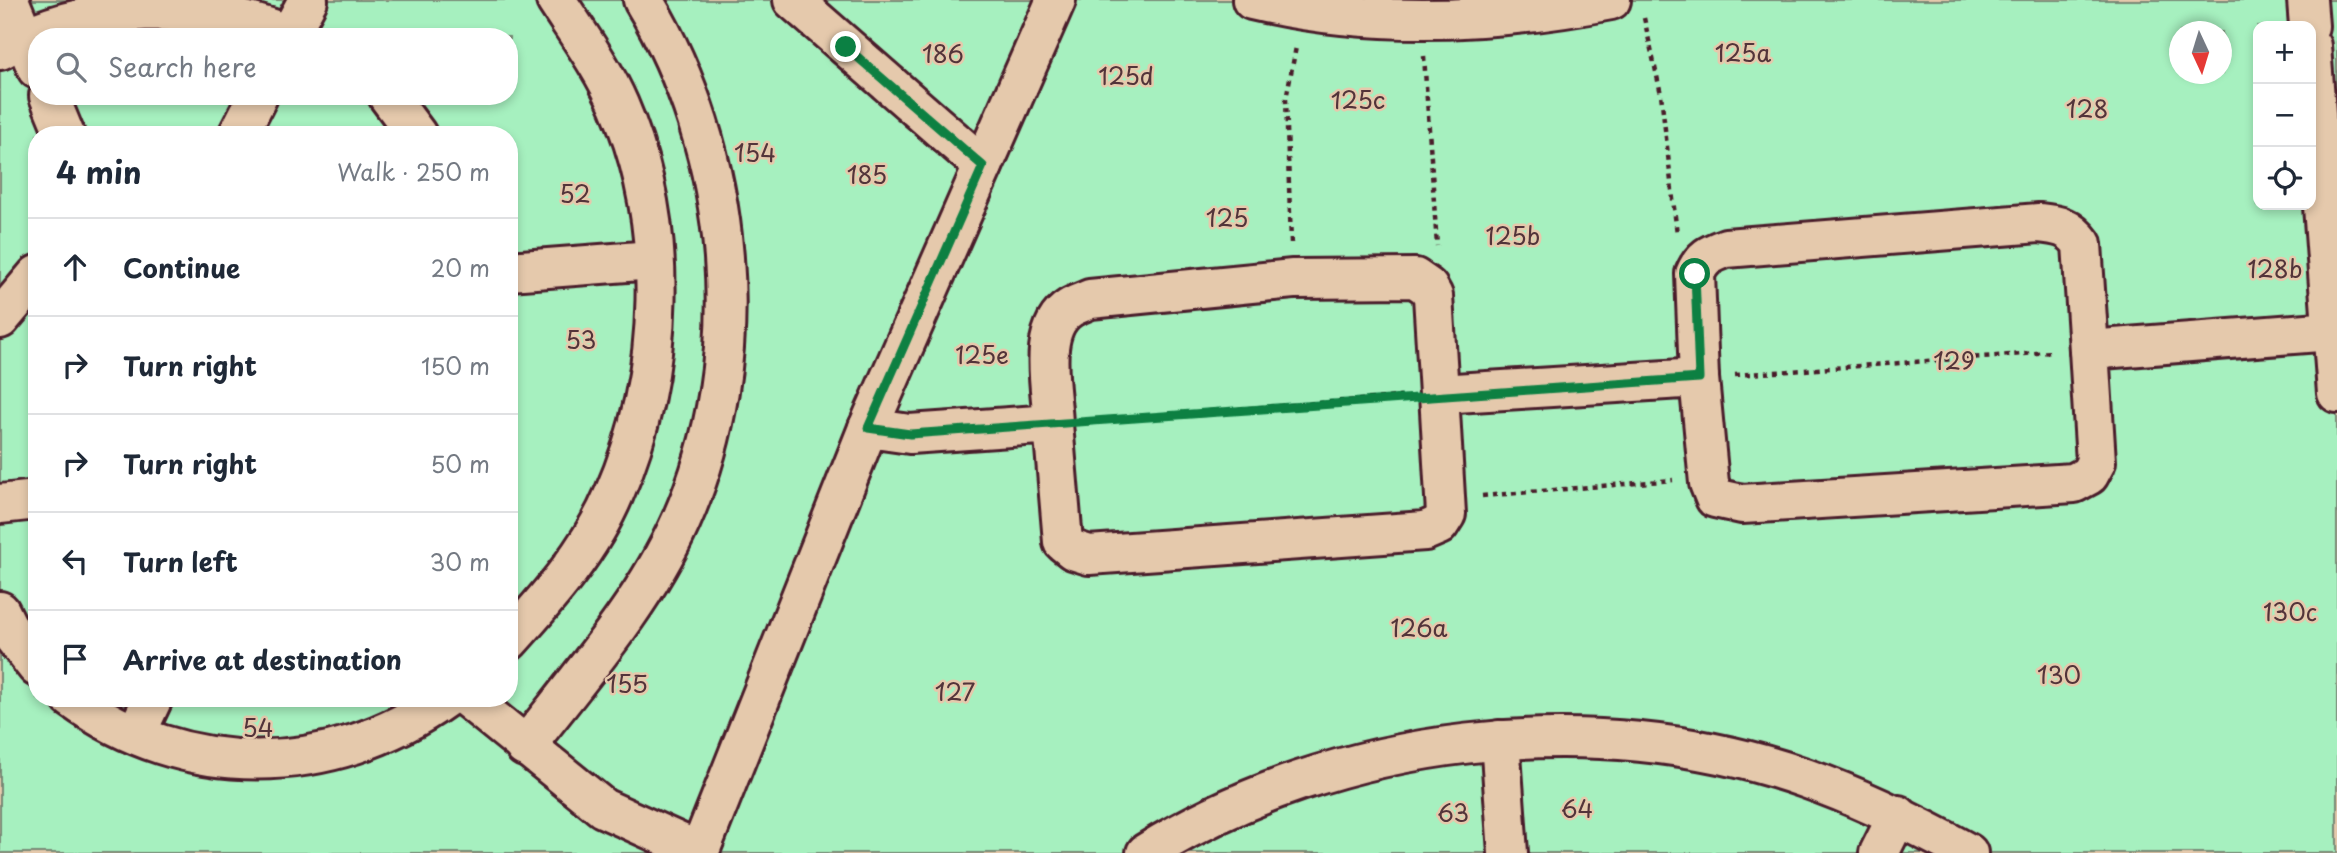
<!DOCTYPE html>
<meta charset="utf-8">
<style>
:root{--surface:#fff;--page:#f6f6f7;--text:#1f2937;--muted:#747a83;--line:#e0e1e3}
body{margin:0;font-family:"Playpen Sans",sans-serif;background:var(--page);color:var(--text)}
.controls{position:absolute;right:21px;top:21px;display:grid;overflow:hidden;border-radius:14px;box-shadow:0 4px 10px #0003}
.controls button{width:63px;height:63px;display:grid;place-items:center;padding:0;border:0;border-bottom:2px solid var(--line);background:var(--surface);color:var(--text);font:35px sans-serif}
.compass{position:absolute;left:2169px;top:21px;width:63px;height:63px;border-radius:50%;background:var(--surface);box-shadow:0 4px 10px #0003;rotate:176deg}
.stop{position:absolute;width:21px;height:21px;margin:-16px;border:5px solid #0b8043;border-radius:50%;background:#fff}
.stop.end{background:#0b8043;border-color:#fff;box-shadow:0 2px 7px #0008}
.list{margin:0;padding:0;list-style:none}
h2{display:flex;justify-content:space-between;align-items:center;height:91px;margin:0;padding:0 28px;font-size:30px}
h2 small{font-size:23px;font-weight:400;color:var(--muted)}
.list li{display:grid;grid-template-columns:46px 1fr auto;gap:21px;align-items:center;box-sizing:border-box;height:98px;padding:0 28px;border-top:2px solid var(--line)}
.list b{display:block;font-size:26px;white-space:nowrap}
.list em{font-size:23px;font-style:normal;color:var(--muted)}
.icon{flex:none;width:38px;height:38px;fill:none;stroke:currentColor;stroke-width:2;stroke-linecap:round;stroke-linejoin:round}
.map{position:relative;flex:none;width:2337px;height:853px;overflow:hidden}
.search{position:absolute;background:var(--surface);box-shadow:0 4px 10px #0003;left:28px;top:28px;width:490px;height:77px;display:flex;align-items:center;gap:18px;box-sizing:border-box;padding:0 24px;border-radius:28px;color:var(--muted);font-size:26px}
.panel{position:absolute;background:var(--surface);box-shadow:0 4px 10px #0003;left:28px;top:126px;width:490px;height:581px;border-radius:28px}
.map>svg:first-child{display:block}
.green{fill:#a6f0bf;stroke:#788875;stroke-width:2;fill-rule:evenodd}
.lines{fill:none;stroke-linecap:round;stroke-linejoin:round}
.minor-casing{stroke:#4a1f2b;stroke-width:44}
.path{stroke:#4a1f2b;stroke-width:4.5;stroke-dasharray:5 5;stroke-linecap:butt}
.minor{stroke:#e5c9ac;stroke-width:38}
.route{stroke:#0b8043;stroke-width:9}
.labels{text-anchor:middle;dominant-baseline:central;stroke-width:5;stroke-linejoin:round;paint-order:stroke}
.park-label{font-size:24px;fill:#53343a;stroke:#e5c9ac}
</style>
<div class="map">
<svg width="2337" height="853" viewBox="0 0 2337 853">
<rect width="100%" height="100%" fill="#e5c9ac"/>
<filter id="ink" filterUnits="userSpaceOnUse"><feTurbulence type="fractalNoise" baseFrequency=".0143" numOctaves="2"/><feDisplacementMap in="SourceGraphic" scale="14" xChannelSelector="R" yChannelSelector="G"/><feConvolveMatrix kernelMatrix="1 2 1 2 8 2 1 2 1" color-interpolation-filters="sRGB"/></filter>
<g filter="url(#ink)">
<path class="green" d="M 0,0 L 2337,0 L 2337,853 L 0,853 ZM 2258,26 L 2311,26 L 2311,205 L 2258,205 ZM 2180,32 L 2222,32 L 2222,74 L 2180,74 ZM 37,37 L 509,37 L 509,96 L 37,96 ZM 37,135 L 509,135 L 509,698 L 37,698 Z"/>
<g class="lines">
<g class="minor-casing">
<g id="minor">
<polyline points="9,0 37,69"/>
<polyline points="793,0 983,166"/>
<path d="M 1252,0 C 1370,28 1492,23 1611,0"/>
<polyline points="2307,0 2309,26"/>
<polyline points="288,37 308,0"/>
<polyline points="2311,46 2337,393"/>
<path d="M 0,50 C 86,0 202,0 295,37"/>
<polyline points="49,96 65,135"/>
<polyline points="388,96 417,135"/>
<polyline points="238,135 258,96"/>
<polyline points="509,271 653,260"/>
<polyline points="0,319 37,275"/>
<path d="M 1699,378 L 1695,274 C 1702,257 1710,254 1726,248 L 2039,223 C 2059,225 2070,227 2082,244 L 2089,350"/>
<path d="M 1053,424 C 1052,391 1036,329 1070,308 C 1076,304 1084,302 1090,299 L 1293,279 L 1415,278 L 1428,287 L 1433,296 L 1439,394"/>
<polyline points="868,428 910,434 1053,424 1063,542 1073,550 1089,555 1425,531 1439,525 1446,514 1439,394 1699,378 1709,483 1715,498 1742,504 2074,483 2089,475 2096,462 2089,350 2332,331"/>
<polyline points="0,504 37,500"/>
<polyline points="0,611 12,635 37,667"/>
<path d="M 509,641 C 549,597 591,549 614,494 C 666,375 671,225 619,105 C 603,68 578,34 556,0"/>
<path d="M 71,698 C 184,781 332,779 445,698"/>
<polyline points="467,698 603,808 700,852"/>
<polyline points="136,734 153,698"/>
<polyline points="1500,740 1508,853"/>
<path d="M 525,747 C 580,676 644,604 681,521 C 754,357 735,152 643,0"/>
<polyline points="699,853 868,428 1056,0"/>
<path d="M 1146,853 C 1334,735 1595,704 1805,778 C 1862,798 1915,824 1968,853"/>
<polyline points="1879,853 1898,815"/>
</g>
</g>
<g class="path">
<polyline points="1644,18 1661,94 1677,234"/>
<polyline points="1424,56 1437,246"/>
<polyline points="1291,243 1286,99 1296,47"/>
<polyline points="1735,375 2051,352"/>
<polyline points="1089,421 1401,397"/>
<polyline points="1482,496 1673,480"/>
</g>
<use href="#minor" class="minor"/>
</g>
</g>
<g class="lines" filter="url(#ink)">
<polyline class="route" points="846,47 983,166 868,428 910,434 1699,378 1695,274"/>
</g>
<g class="labels">
<g class="park-label">
<text x="1743" y="52">125a</text>
<text x="943" y="53">186</text>
<text x="1126" y="75">125d</text>
<text x="1358" y="99">125c</text>
<text x="2087" y="108">128</text>
<text x="755" y="152">154</text>
<text x="867" y="174">185</text>
<text x="575" y="193">52</text>
<text x="1227" y="217">125</text>
<text x="1513" y="235">125b</text>
<text x="2275" y="268">128b</text>
<text x="581" y="339">53</text>
<text x="982" y="354">125e</text>
<text x="1954" y="360">129</text>
<text x="2290" y="611">130c</text>
<text x="1419" y="627">126a</text>
<text x="2059" y="674">130</text>
<text x="627" y="683">155</text>
<text x="955" y="691">127</text>
<text x="258" y="727">54</text>
<text x="1577" y="808">64</text>
<text x="1453" y="812">63</text>
</g>
</g>
</svg>
<div class="controls">
<button>+</button>
<button>−</button>
<button><svg class="icon" aria-label="locate" viewBox="0 0 24 24"><circle cx="12" cy="12" r="6"/><path d="M12 2v4M12 18v4M2 12h4M18 12h4"/></svg></button>
</div>
<svg class="compass" viewBox="-18 -18 36 36"><path d="M0-13l5 13h-10z" fill="#e53935"/><path d="M0 13l5-13h-10z" fill="#747a83"/></svg>
<div class="stop" style="left:1695px;top:274px"></div>
<div class="stop end" style="left:846px;top:47px"></div>
<div class="search"><svg class="icon" aria-label="search" viewBox="0 0 24 24"><circle cx="10" cy="10" r="6"/><path d="M15 15l6 6"/></svg>Search here</div>
<section class="panel">
<h2>4 min<small>Walk · 250 m</small></h2>
<ul class="list">
<li><svg class="icon" aria-label="ahead" viewBox="0 0 24 24"><path d="M12 20V5M6 11l6-6 6 6"/></svg><div><b>Continue</b></div><em>20 m</em></li>
<li><svg class="icon" aria-label="right" viewBox="0 0 24 24"><path d="M7 20v-9h11M14 6l5 5-5 5"/></svg><div><b>Turn right</b></div><em>150 m</em></li>
<li><svg class="icon" aria-label="right" viewBox="0 0 24 24"><path d="M7 20v-9h11M14 6l5 5-5 5"/></svg><div><b>Turn right</b></div><em>50 m</em></li>
<li><svg class="icon" aria-label="left" viewBox="0 0 24 24"><path d="M17 20v-9H6M10 6l-5 5 5 5"/></svg><div><b>Turn left</b></div><em>30 m</em></li>
<li><svg class="icon" aria-label="arrive" viewBox="0 0 24 24"><path d="M6 21V4h12l-3 4 3 4H6"/></svg><div><b>Arrive at destination</b></div></li>
</ul>
</section>
</div>
